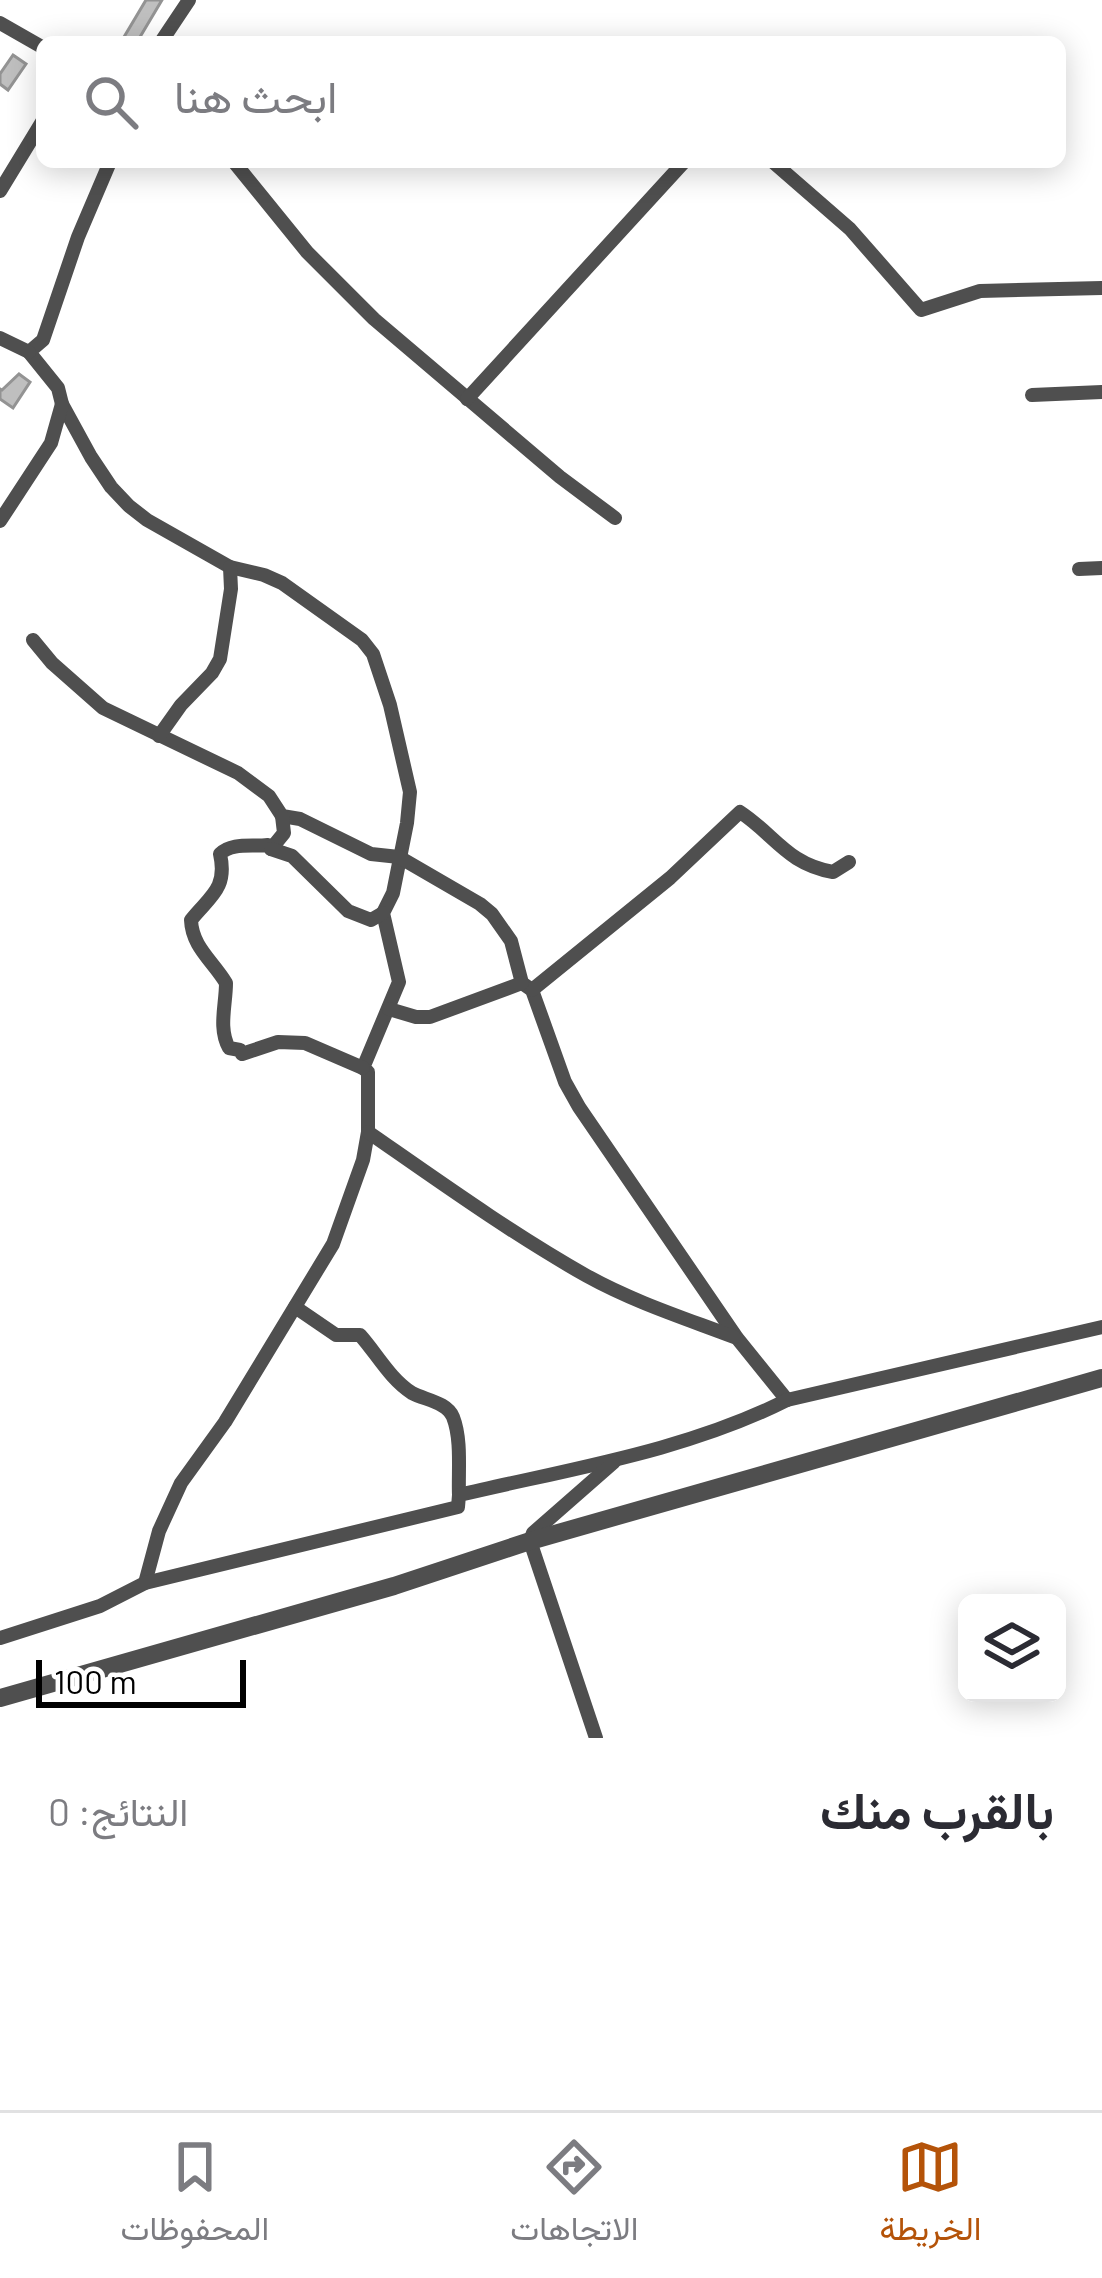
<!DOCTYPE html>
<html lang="ar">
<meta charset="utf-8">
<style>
:root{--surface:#fff;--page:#f7f7f7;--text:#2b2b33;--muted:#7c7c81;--line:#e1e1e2;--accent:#b45309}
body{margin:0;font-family:Barlow,Vazirmatn,sans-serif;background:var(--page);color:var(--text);direction:rtl}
.controls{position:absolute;right:36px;bottom:36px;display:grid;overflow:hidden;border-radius:18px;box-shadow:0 6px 30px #0003}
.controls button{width:108px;height:108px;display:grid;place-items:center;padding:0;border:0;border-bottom:3px solid var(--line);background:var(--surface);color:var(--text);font:60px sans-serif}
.scale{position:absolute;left:36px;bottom:30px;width:210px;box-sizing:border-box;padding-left:12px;border:6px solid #000;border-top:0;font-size:33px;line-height:42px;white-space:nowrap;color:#000;-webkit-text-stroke:9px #fff;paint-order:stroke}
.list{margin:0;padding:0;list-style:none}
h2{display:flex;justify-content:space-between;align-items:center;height:156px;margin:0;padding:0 48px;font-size:51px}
h2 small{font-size:39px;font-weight:400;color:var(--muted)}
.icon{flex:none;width:66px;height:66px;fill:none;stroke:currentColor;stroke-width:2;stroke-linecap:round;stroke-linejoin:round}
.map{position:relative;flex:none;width:1102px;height:1738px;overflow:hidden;direction:ltr}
.search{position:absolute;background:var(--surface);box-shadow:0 6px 30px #0003;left:36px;right:36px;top:36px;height:132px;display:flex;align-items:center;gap:30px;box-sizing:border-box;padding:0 42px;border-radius:18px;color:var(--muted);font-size:45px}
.sheet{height:372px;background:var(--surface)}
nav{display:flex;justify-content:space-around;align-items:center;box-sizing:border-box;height:168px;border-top:3px solid var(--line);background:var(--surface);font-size:33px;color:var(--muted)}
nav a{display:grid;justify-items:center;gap:6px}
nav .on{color:var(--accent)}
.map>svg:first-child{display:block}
.building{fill:#bfbfbf;stroke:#939393;stroke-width:3}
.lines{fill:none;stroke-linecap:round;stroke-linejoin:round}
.minor{stroke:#4f4f4f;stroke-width:14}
.tertiary{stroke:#4f4f4f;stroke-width:18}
</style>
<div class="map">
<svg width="1102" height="1738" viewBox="0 0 1102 1738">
<rect width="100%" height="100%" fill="#fff"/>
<g class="building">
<polygon points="146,0 162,0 137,42 121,42"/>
<polygon points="13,55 26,64 8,90 0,84 0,74"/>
<polygon points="19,374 30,382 13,408 0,399 0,389 2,390"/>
</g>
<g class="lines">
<g class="minor">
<polyline points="0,23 42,47"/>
<polyline points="161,42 189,0"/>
<polyline points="110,162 78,237 43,340 29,352 58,388 62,404 91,457 111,487 129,506 147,520 230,567 264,575 282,583 362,640 373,654 390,705 410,792 407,823 393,893 383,913 399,982 363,1068 368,1072 368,1132 363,1160 333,1244 225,1422 181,1483 159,1531 145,1583"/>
<polyline points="234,162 307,252 374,319 560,477 615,518"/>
<polyline points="773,162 850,229 921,310 980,291 1102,288"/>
<polyline points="0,191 42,122"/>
<polyline points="0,338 29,352"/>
<polyline points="1032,395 1102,392"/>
<polyline points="467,399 684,162"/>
<polyline points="0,521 51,443 62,404"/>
<polyline points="1079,569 1102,568"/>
<polyline points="33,640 52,663 103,708 238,773 269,796 282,816 300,819 371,854 399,857 480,904 492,914 511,941 522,983 532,990 565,1082 579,1107 737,1338 787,1400"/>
<polyline points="159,736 181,705 212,673 220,659 231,589 230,567"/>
<path d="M 282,816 L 284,833 L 271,849 L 268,845 C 252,847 232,842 220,854 C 228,889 209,897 191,920 C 192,947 213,961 226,983 C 226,1005 218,1028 229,1048 L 240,1050 L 242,1054 L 278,1042 L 305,1043 L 363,1068"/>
<polyline points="271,849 292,856 348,911 371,920 383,913"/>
<path d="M 532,990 L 670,878 L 740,812 C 775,835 787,864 833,872 L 849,862"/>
<polyline points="389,1009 416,1017 430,1017 522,983"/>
<path d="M 368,1132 C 440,1182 511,1233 587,1276 C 634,1302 684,1318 734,1337"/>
<path d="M 295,1307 L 336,1335 L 360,1335 C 377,1354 390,1379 412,1393 C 425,1400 447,1402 453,1417 C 462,1440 458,1472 459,1495"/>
<path d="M 0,1638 L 100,1606 L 145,1583 L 458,1507 L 459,1495 C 569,1469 686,1451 787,1400 L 1102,1327"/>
<polyline points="596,1738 530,1541 533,1533 614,1462"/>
</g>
<polyline class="tertiary" points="0,1698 394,1586 530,1541 1102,1378"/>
</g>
</svg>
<div class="controls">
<button><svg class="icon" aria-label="layers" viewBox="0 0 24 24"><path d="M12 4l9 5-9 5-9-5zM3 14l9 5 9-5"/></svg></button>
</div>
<div class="scale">100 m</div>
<div class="search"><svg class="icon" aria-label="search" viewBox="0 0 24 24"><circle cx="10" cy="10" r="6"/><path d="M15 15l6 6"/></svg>ابحث هنا</div>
</div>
<section class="sheet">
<h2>بالقرب منك<small>النتائج: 0</small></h2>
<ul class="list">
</ul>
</section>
<nav>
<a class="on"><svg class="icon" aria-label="map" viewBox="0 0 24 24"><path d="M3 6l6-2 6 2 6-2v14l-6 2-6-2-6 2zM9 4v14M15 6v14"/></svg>الخريطة</a>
<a><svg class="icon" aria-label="directions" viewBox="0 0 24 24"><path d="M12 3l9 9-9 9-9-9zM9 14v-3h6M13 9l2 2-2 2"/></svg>الاتجاهات</a>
<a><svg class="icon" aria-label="saved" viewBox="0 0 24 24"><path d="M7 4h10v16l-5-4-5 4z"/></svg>المحفوظات</a>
</nav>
